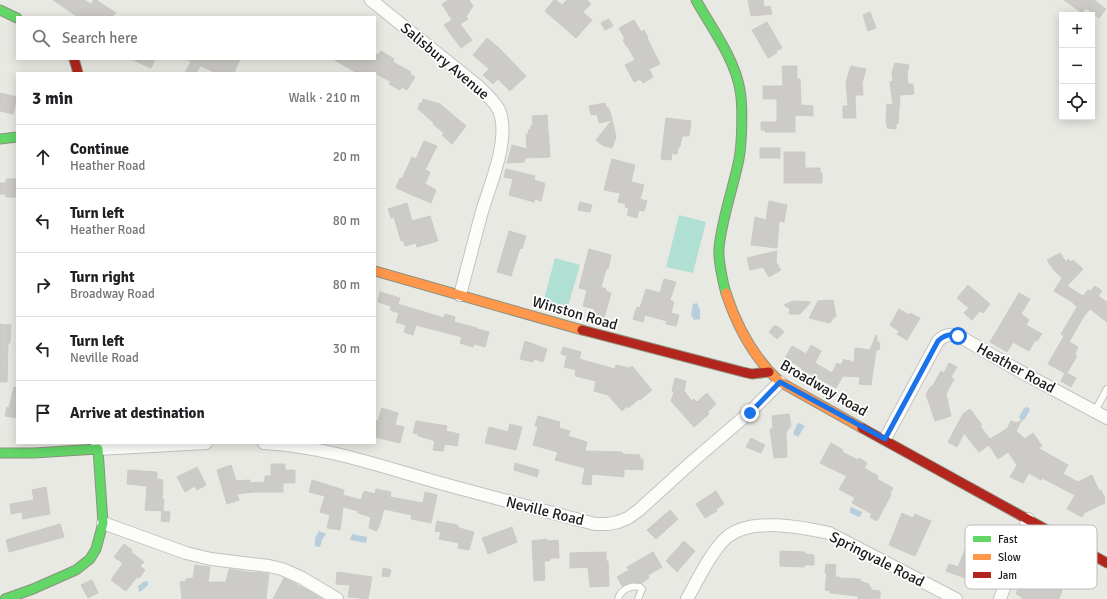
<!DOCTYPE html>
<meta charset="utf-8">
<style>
:root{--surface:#fff;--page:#f2f2f2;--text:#202124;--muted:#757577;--line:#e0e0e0}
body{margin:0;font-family:Signika,sans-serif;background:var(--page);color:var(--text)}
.controls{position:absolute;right:12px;top:12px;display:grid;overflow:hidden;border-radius:0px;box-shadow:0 2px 10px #0003}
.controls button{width:36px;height:36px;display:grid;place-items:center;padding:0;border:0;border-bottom:1px solid var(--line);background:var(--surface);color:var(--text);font:20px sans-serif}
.stop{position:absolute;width:12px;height:12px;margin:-9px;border:3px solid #1a73e8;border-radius:50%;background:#fff}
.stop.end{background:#1a73e8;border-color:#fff;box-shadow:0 1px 4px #0008}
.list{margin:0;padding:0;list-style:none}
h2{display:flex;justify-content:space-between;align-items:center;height:52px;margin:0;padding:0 16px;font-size:17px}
h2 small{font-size:13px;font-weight:400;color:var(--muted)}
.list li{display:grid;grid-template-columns:26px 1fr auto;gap:12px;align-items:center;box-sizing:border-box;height:64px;padding:0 16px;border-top:1px solid var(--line)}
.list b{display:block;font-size:15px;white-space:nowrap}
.list p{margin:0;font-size:13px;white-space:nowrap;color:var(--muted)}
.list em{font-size:13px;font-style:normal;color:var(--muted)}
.icon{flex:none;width:22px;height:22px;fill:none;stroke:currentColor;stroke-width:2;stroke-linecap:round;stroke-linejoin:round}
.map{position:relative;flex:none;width:1107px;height:599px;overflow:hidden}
.search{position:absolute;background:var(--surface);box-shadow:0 2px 10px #0003;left:16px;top:16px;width:360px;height:44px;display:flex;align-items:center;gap:10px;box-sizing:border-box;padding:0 14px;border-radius:0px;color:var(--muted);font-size:15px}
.panel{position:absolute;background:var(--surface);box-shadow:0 2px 10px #0003;left:16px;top:72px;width:360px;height:372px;border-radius:0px}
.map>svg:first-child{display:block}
.pitch{fill:#b0e0d4}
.water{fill:#b8cedc}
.building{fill:#cccbc7;stroke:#cccac5}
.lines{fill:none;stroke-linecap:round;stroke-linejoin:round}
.lane-casing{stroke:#c2c2c0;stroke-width:8}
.street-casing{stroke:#c2c2c0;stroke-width:14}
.fast-casing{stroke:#8d927e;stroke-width:11}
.slow-casing{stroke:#8d927e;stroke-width:11}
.jam-casing{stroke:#8d927e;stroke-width:11}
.lane{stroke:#fcfcfb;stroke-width:6}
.street{stroke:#fcfcfb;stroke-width:12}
.fast{stroke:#63d668;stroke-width:9}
.slow{stroke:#ff974d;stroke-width:9}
.jam{stroke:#b3261e;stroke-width:9}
.route{stroke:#1a73e8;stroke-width:5}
.labels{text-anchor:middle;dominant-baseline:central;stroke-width:3.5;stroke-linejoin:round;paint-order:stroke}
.street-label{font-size:15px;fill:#1b1b1b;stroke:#fff}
.key{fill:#fff;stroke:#bbb;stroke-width:1}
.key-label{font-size:11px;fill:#1b1b1b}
</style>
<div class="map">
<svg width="1107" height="599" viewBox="0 0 1107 599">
<rect width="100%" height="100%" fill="#e9e9e4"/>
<g class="pitch">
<polygon points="679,215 706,222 693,273 666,267"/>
<polygon points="555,258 580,265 566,313 542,306"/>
</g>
<g class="water">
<polygon points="697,303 700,310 700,319 694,320 691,315 693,304"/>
<polygon points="1027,407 1029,408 1030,410 1024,420 1021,420 1019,417 1024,408"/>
<polygon points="799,423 805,426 798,437 793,434 797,424"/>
<polygon points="851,507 862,512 861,516 859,517 850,513 850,510"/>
<polygon points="319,531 326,534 322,540 320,547 315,546 315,538"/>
<polygon points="352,534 367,537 366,543 350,540"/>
<polygon points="145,581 148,582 148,585 140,592 139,591 138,586"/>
</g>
<g class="building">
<polygon points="53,0 84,0 91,4 94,0 96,0 116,13 111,17 78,17"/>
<polygon points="448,0 469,0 473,6 466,17 468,19 460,24 472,40 461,48 444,25 452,20 442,4"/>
<polygon points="554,0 556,0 562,5 567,0 587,0 591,4 583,12 592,20 576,38 545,11"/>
<polygon points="748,0 763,0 764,7 770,6 772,14 751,16"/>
<polygon points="1064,0 1094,0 1106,9 1099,18 1086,8 1082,13"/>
<polygon points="870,12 876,28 868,31 863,15"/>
<polygon points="609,19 613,26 605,30 601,23"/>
<polygon points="634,20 641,32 644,30 648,38 647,38 660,64 649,69 653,77 643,83 640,79 634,82 625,65 635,60 628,47 627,47 623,40 625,39 619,28"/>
<polygon points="767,22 782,48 776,51 777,53 768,58 752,30"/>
<polygon points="487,38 499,48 526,76 510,91 498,79 493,84 483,75 489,69 473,55"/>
<polygon points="381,51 394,59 393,62 411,72 410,74 415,77 407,90 402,87 400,90 389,84 391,82 375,73 357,73 333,59 375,59 375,54 378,55"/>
<polygon points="131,59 155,59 151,68"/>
<polygon points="186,59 240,59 234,73 217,73 200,66 196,73 185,73 191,62"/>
<polygon points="895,63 909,65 907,74 908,84 913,84 914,94 900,95 898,124 896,123 896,129 887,128 887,123 886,123 887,104 893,105 890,82 893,81 892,73"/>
<polygon points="782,66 797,66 797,79 800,79 801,105 813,106 813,116 795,115 795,132 765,132 765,130 761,130 761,122 777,122 777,99 763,99 763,86 783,86"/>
<polygon points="851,66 866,69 862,83 863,95 855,95 856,118 843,118 843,106 848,106 846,82"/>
<polygon points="0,93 17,97 13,114 0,111"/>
<polygon points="423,99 440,104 466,126 452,144 442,135 444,133 433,124 434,123 418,109 420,103 422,103"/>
<polygon points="605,103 606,108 608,107 609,111 610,111 616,137 612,148 602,145 596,140 612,120 599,123 597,114 591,115 589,106"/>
<polygon points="547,115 550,157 525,158 524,162 507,163 512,145 527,149 526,134 529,134 528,130 531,129 531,125 533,125 532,116"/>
<polygon points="666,118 691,121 689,136 682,136 680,147 678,147 677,154 672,153 671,160 661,159"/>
<polygon points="424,141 437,146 425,170 430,172 425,184 436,190 431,203 396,188 400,178 402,179 412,157 416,159"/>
<rect x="760" y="148" width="20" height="10"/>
<polygon points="784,152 805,152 805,168 820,168 820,173 822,173 822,183 784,183"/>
<polygon points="612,159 635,165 631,182 644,185 640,199 647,201 644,211 639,210 637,218 627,215 629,208 625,207 626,204 618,202 620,193 604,190"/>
<polygon points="506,169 535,176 534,180 544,183 545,184 541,201 535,199 534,202 509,195 513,179 504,177"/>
<polygon points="6,179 17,179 17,197 6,197 6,194 0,194 0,183 6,183"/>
<polygon points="769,201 787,205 784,222 779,221 777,248 751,245 755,217 766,220"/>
<polygon points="580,202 592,205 590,212 578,210"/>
<polygon points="407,203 412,221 430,216 438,241 417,247 416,243 405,246 403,240 401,241 394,217 391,218 388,209"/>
<polygon points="509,231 526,236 522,249 520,248 511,276 497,272"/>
<polygon points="589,249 611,255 608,269 606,269 601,287 606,289 606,291 611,293 604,318 594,315 595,309 583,306 587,290 579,288"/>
<polygon points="777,251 776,262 781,270 769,277 763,267 750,270 747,258"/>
<polygon points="1060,253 1066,262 1068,259 1071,262 1073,260 1083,269 1067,286 1083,296 1088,290 1090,291 1095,286 1102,291 1098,296 1107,302 1107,322 1090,309 1084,316 1069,342 1078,347 1075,354 1077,356 1067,373 1076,378 1071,387 1061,381 1065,373 1048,364 1064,336 1061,334 1077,307 1072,302 1054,291 1062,278 1053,269 1047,260"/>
<polygon points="664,279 676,282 670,300 674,302 671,313 679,315 676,326 666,324 667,321 645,315 643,322 633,319 637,307 640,308 646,289 660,293"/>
<polygon points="968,285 990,304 983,313 980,311 972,320 964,313 969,308 957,298"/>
<polygon points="380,292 400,298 398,304 444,318 445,314 455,317 454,322 477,328 477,329 489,332 485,347 474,344 473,347 460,343 462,337 416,325 413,335 404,332 406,325 396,322 399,313 390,310 391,306 378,302"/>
<polygon points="1019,293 1030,299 1021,314 1029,320 1026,325 1042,334 1037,341 1035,340 1029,351 1013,342 1007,352 990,342"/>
<polygon points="833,300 836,316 833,318 830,323 809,318 818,301"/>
<polygon points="793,301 811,302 800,314 789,314 790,309 784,305"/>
<polygon points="899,309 909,315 910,313 920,318 907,340 897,334 899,331 890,325"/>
<polygon points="0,324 11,325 10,343 8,343 7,382 0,382"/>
<polygon points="774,326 777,326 784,332 777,339 769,332"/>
<polygon points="876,335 877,336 877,342 880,343 879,350 876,350 871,385 859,384 860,377 843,376 836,388 801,369 802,368 785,358 792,346 806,354 811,345 821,351 815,363 832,373 837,363 841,365 844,359 847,361 848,360 854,363 855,348 870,350"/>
<polygon points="525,341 547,349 543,362 534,359 533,362 520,359"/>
<polygon points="563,347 581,352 579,359 615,369 616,365 629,368 632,366 652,390 640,400 639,399 628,408 627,406 622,411 608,395 594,391 596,381 575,376 576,370 564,367 567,356 561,354"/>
<polygon points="949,363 957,367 951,377 954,379 946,394 951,416 935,421 926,394 931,386 932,387 941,371 944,373"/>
<polygon points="675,378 686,381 684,391 692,401 694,399 697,402 707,393 716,404 707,413 709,414 694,427 671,401 674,392 672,391"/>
<polygon points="14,387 17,388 17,418 5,416 7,407 9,408"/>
<polygon points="382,408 398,413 395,425 404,427 400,443 375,437 375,420 378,421"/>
<polygon points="970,409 982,425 980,426 990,439 1008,428 1008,427 1011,421 1016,423 1022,420 1016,431 1025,439 1033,433 1042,446 1038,448 1068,465 1063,474 1078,482 1092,475 1099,491 1101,490 1105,499 1104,500 1105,503 1084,513 1082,517 1067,509 1075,495 1042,478 1041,480 1029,473 1023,483 1010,477 1017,465 1008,452 998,459 989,445 979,452 964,433 957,447 948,442 963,414"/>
<polygon points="789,414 791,426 786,432 787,457 774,458 770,429 773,429 772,416"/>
<polygon points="538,416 560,422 559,428 570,431 568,436 587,442 585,451 622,452 622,454 640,455 640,459 643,459 643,470 624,469 624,477 592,474 591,485 582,484 585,468 555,460 558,452 533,445 538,427 535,426"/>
<polygon points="416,421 447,426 446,431 459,434 457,446 445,444 443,451 433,450 435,441 433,441 433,440 418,436 418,434 413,433"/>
<polygon points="510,424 522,427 516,450 485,443 489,427 508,432"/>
<polygon points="751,438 765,445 761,453 746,447"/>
<polygon points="831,443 843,450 842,452 858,460 859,458 867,463 864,468 878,476 877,479 893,488 890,494 891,495 877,521 870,517 872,514 852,503 855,498 839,489 847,476 820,463"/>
<polygon points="515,463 539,470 537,477 514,470"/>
<polygon points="271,464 285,464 285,470 295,470 295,483 283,483 283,492 254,492 237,494 239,500 227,504 217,470 231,465 236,481 250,480 250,483 265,482 265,476 271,476"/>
<polygon points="197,467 206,485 197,490 195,486 185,492 177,477"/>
<polygon points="128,470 157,472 157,479 163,480 162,499 164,499 163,511 145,510 147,486 127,484"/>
<polygon points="312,480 344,490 343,495 361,500 364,491 375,494 376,489 391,492 390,497 423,503 425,492 437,495 431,523 411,519 412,515 384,509 379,527 378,527 377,531 369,528 371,517 358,513 359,511 343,507 340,530 327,528 330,515 320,512 325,496 309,492"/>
<polygon points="46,487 50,514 23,519 22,512 11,514 10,504 34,500 32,490"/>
<polygon points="716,491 724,504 716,509 717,511 705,518 696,504"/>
<polygon points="670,510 678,519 656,539 647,530"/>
<polygon points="162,511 170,512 169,522 161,521"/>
<polygon points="902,513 913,518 915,514 931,521 915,556 889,545"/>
<polygon points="437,521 457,525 459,528 474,532 469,550 458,548 459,543 439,539 441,532 435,531"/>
<polygon points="60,524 64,537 9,552 6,540"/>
<polygon points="975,526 987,532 979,552 992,557 987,571 990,572 987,580 983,579 981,584 946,571 949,564 958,567"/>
<polygon points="512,527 517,542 488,554 482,538"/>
<polygon points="547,539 547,541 558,540 559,558 551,558 549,561 544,561 545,580 534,581 532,541"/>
<polygon points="684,541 695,551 677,572 666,561"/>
<polygon points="124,544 132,550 131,552 144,562 140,566 145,570 139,578 137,577 126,591 111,580 123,563 114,557"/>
<polygon points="780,551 805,552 805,554 814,555 814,565 805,565 804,567 780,566"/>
<polygon points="606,552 606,561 608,561 609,586 590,587 588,567 570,568 570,553"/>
<polygon points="653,552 662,567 648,575 649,578 641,583 632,582 622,586 617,577 629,570 627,567"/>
<polygon points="826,564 836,565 835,577 839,577 839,578 860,579 860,581 869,584 869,587 871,587 871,590 880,591 880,598 858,599 858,596 830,593 831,591 825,590 827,573 825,573"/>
<polygon points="195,565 210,567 208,582 226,582 229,569 254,573 255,572 269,574 266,599 182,599 180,582 186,581 186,579 193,578"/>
<polygon points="383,568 391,570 389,577 382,576"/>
<polygon points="1045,568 1057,573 1052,587 1062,590 1059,599 1021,599 1022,597 1016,594 1021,580 1039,585"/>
<polygon points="337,572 372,577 368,599 348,597 350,585 336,584"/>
<polygon points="284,578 311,592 322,599 273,599"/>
<polygon points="92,580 98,593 88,598 81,585"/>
</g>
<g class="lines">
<g class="lane-casing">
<g id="lane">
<polyline points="1095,411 1107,389"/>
<path d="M 618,599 C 621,589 631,585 640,587 L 642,589 L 638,599"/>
</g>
</g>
<g class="street-casing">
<g id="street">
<path d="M 371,0 L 479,87 C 486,94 495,102 499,110 C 511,140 489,186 481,215 C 474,241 467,268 460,295"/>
<path d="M 885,439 L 938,341 C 944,335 950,333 959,336 L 1014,368 L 1107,418"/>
<polyline points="97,443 98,449 206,443"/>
<path d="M 264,443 C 322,446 377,465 433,481 C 487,496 541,510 595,524 L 608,524 L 618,522 L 628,518 L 639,510 L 694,460 L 749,413 L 780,382"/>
<polyline points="103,523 186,553 211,559 269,566 282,569 302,578 337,599"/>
<path d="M 687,599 C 697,581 712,550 727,537 C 751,517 801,527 829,533 L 956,599"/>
<polyline points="1000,599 1028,519"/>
</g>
</g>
<g class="fast-casing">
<g id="fast">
<path d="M 696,0 C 711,27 735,59 740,90 C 743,106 742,143 739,159 C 733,189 722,218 719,248 C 718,259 723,283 726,293"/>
<polyline points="0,10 17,18"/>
<polyline points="0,139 17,137"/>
<polyline points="0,453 34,453 98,449 103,523 96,549 90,559 76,570 33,589 5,599"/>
</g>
</g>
<g class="slow-casing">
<g id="slow">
<polyline points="375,271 582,330"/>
<path d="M 726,293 C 737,327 754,358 780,382 L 862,428"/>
</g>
</g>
<g class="jam-casing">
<g id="jam">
<polyline points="74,59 78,73"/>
<polyline points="582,330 743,372 752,374 769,372"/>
<polyline points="862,428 1107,563"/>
</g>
</g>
<use href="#lane" class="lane"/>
<use href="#street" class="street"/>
<use href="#fast" class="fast"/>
<use href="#slow" class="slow"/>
<use href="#jam" class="jam"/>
</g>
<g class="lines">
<path class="route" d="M 750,413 L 780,382 L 885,439 L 938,341 C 944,335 950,333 958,336"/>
</g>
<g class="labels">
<g class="street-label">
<text transform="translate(445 61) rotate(40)">Salisbury Avenue</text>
<text transform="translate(575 313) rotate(16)">Winston Road</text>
<text transform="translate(1016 368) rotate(29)">Heather Road</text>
<text transform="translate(824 388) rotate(30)">Broadway Road</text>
<text transform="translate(545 511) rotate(14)">Neville Road</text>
<text transform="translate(877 559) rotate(27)">Springvale Road</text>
</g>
</g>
<rect x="965" y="525" width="132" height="64" rx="6" class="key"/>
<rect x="973" y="536" width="18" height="6" fill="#63d668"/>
<rect x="973" y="554" width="18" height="6" fill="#ff974d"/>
<rect x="973" y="572" width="18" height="6" fill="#b3261e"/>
<g class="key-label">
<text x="998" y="543">Fast</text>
<text x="998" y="561">Slow</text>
<text x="998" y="579">Jam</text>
</g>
</svg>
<div class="controls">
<button>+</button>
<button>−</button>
<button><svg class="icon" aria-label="locate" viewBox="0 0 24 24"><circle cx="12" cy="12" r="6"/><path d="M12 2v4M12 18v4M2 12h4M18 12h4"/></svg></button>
</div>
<div class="stop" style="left:958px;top:336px"></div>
<div class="stop end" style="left:750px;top:413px"></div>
<div class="search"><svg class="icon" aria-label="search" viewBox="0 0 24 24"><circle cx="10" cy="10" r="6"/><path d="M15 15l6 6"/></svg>Search here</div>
<section class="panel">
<h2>3 min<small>Walk · 210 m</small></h2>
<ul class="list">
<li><svg class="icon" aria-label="ahead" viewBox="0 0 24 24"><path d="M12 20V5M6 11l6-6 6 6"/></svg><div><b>Continue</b><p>Heather Road</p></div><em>20 m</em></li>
<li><svg class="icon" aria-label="left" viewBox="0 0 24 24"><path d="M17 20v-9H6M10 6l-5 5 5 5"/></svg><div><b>Turn left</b><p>Heather Road</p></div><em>80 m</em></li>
<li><svg class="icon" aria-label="right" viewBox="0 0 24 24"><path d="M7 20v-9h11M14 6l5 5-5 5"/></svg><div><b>Turn right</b><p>Broadway Road</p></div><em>80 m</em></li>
<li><svg class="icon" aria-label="left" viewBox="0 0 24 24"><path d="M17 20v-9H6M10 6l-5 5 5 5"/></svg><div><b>Turn left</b><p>Neville Road</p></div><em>30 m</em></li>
<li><svg class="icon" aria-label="arrive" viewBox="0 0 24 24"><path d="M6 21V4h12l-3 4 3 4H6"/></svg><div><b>Arrive at destination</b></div></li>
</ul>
</section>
</div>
